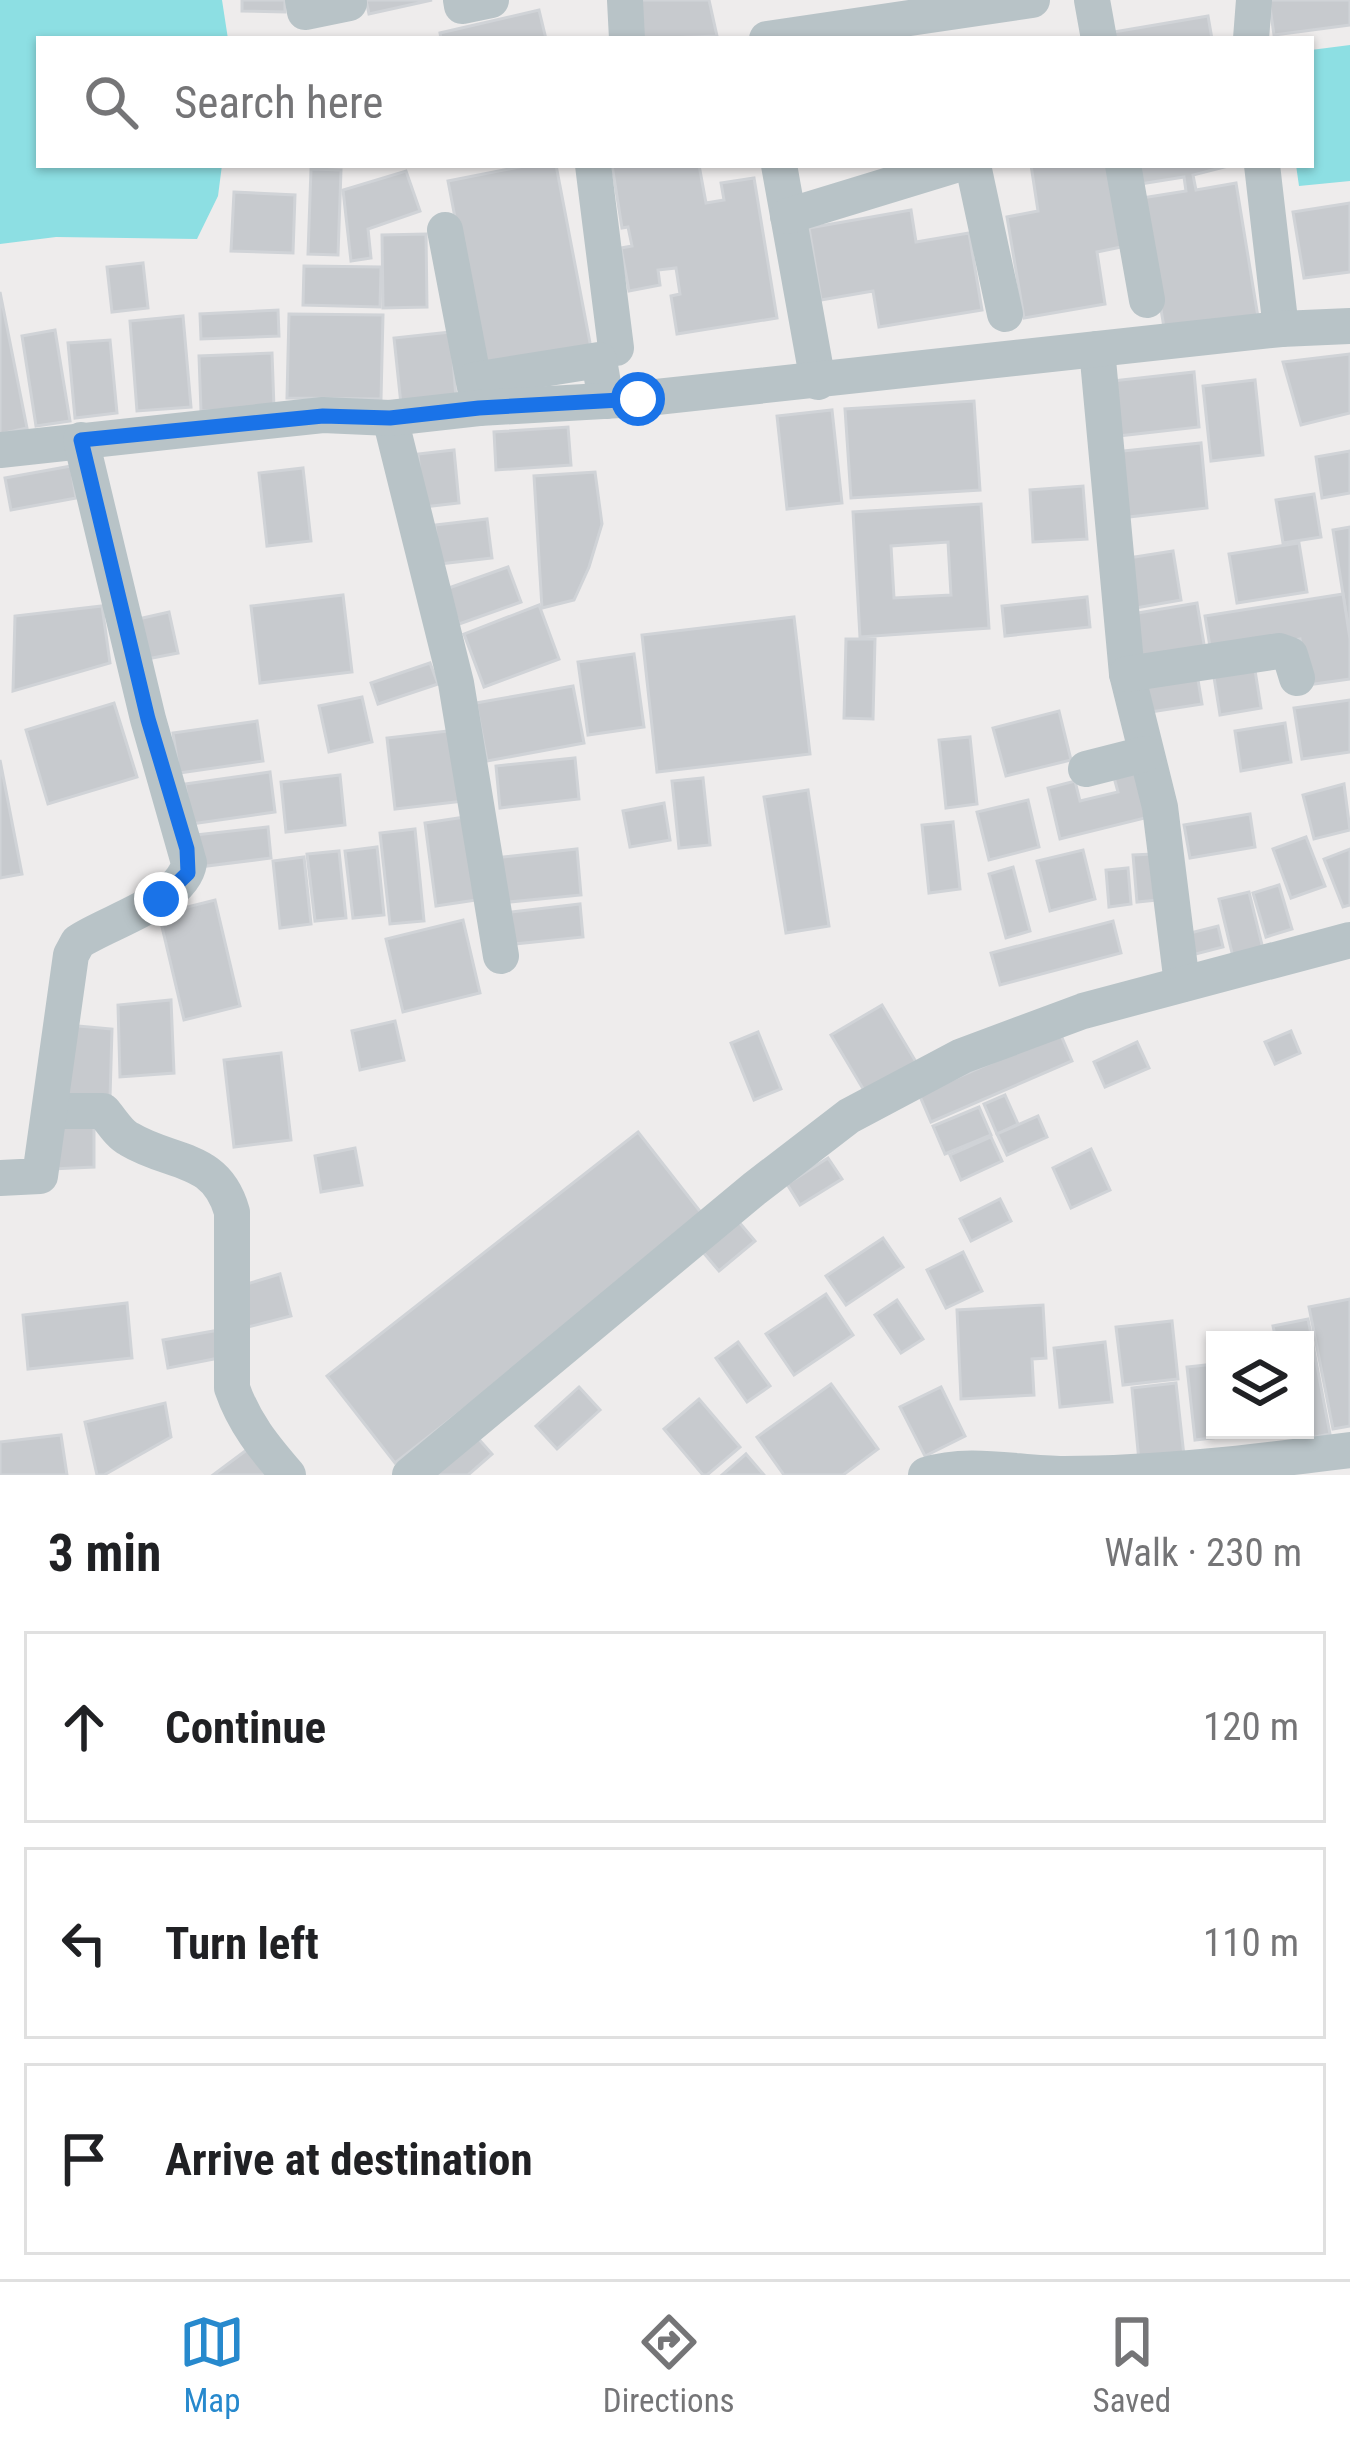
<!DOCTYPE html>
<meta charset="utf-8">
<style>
:root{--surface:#fff;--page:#f6f6f6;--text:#202124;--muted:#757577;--line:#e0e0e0;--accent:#2789cd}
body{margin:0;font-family:"Roboto Condensed",sans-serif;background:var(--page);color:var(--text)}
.controls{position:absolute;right:36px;bottom:36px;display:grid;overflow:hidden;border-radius:0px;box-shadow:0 3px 9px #0004}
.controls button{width:108px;height:108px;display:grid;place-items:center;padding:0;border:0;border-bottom:3px solid var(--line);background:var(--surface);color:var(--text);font:60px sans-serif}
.stop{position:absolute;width:36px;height:36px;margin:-27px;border:9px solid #1a73e8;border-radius:50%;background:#fff}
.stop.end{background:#1a73e8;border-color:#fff;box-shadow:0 3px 12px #0008}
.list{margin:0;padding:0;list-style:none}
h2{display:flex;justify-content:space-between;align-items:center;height:156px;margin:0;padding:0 48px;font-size:51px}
h2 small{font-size:39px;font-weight:400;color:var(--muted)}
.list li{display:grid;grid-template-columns:78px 1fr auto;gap:36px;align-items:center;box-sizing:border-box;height:192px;margin:0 24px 24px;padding:0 24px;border:3px solid var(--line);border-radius:0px}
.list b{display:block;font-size:45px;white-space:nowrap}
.list em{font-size:39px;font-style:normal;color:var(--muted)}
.icon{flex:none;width:66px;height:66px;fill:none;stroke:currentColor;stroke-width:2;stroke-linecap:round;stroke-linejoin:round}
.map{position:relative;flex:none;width:1350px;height:1475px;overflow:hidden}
.search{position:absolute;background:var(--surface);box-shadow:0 3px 9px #0004;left:36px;right:36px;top:36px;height:132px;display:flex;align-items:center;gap:30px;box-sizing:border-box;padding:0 42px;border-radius:0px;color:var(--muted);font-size:45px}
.sheet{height:804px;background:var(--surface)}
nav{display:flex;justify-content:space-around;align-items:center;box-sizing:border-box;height:168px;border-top:3px solid var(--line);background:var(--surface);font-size:33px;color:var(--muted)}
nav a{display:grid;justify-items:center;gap:6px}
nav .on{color:var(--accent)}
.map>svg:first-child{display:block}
.water{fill:#8ddfe3}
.building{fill:#c7cace;stroke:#d0d3d7;stroke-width:3;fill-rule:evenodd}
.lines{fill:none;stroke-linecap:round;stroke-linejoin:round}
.minor{stroke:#b8c3c7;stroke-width:36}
.route{stroke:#1a73e8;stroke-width:15}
</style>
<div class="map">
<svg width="1350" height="1475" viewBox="0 0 1350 1475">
<rect width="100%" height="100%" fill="#eeecec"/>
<g class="water">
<polygon points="0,0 222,0 228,39 39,39 39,165 222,165 218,196 197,239 56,237 0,244"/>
<polygon points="1350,45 1350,181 1299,186 1296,165 1311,165 1311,50"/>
</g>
<g class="building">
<polygon points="242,0 285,0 285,12 242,11"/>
<polygon points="366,0 432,0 369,14"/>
<polygon points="634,0 709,0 717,36 643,39"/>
<polygon points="1269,0 1350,0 1350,25 1274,35"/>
<polygon points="539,10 546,39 441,39 440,33"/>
<polygon points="1208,16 1212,39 1109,39 1108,33"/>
<polygon points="529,165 556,165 591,348 484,369 448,181"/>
<polygon points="612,165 699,165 706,203 724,200 721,183 754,178 777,318 677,334 671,296 680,294 676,268 658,270 660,285 629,291 621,248 632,246 628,227 622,228"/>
<polygon points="1031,165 1108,165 1121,247 1097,252 1105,304 1024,318 1007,217 1038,211"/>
<polygon points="1130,165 1232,165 1193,175 1196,190 1236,183 1258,317 1165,333 1142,198 1186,191 1184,177 1134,185"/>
<polygon points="311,169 341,170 338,255 308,254"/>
<polygon points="406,171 420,211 368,229 371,258 351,261 343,190"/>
<polygon points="234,192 295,195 293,253 231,251"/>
<polygon points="1350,203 1350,272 1304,278 1293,212"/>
<polygon points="911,210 916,242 969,233 982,310 879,327 873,291 821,300 809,228"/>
<polygon points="426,234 427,307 383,308 382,235"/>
<polygon points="143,263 148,308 112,312 107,267"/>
<polygon points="304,266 381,267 380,307 303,305"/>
<polygon points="0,292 27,428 0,434"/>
<polygon points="278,310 279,336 201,339 200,314"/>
<polygon points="289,314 383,315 381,399 287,398"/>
<polygon points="183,316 191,407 137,411 130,321"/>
<polygon points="55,330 70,421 36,426 22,336"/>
<polygon points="451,332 456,399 401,404 394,338"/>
<polygon points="110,340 117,413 75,418 68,343"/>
<polygon points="272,353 274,408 201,411 199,356"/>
<polygon points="1350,354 1350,413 1301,425 1283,362"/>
<polygon points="1194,372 1199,427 1118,436 1112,381"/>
<polygon points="1255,380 1263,455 1211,461 1203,386"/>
<polygon points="974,401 980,490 851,498 845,409"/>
<polygon points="832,410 842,503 787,509 777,416"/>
<polygon points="568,427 571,465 496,470 494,432"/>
<polygon points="1201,443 1207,508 1120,518 1113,452"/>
<polygon points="454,450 459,503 423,507 418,454"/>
<polygon points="1350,451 1350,493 1322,498 1316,457"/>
<polygon points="71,466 76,498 11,510 5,478"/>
<polygon points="303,468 311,541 267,546 259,473"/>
<polygon points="595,472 602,524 589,567 574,600 542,608 534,476"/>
<polygon points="1083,486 1087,539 1033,542 1030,490"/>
<polygon points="1314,494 1321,537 1283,543 1276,500"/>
<path d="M 981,504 L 989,628 L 860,637 L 853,512 ZM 948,542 L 951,595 L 894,598 L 891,546 Z"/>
<polygon points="487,519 492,558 439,564 435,525"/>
<polygon points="1350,527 1350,639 1333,530"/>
<polygon points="1299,543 1307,592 1237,603 1229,554"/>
<polygon points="1173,551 1181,600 1130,609 1122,559"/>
<polygon points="508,567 521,602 459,624 446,589"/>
<polygon points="1343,594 1350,639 1350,679 1307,685 1300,639 1211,653 1205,616"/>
<polygon points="343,595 352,672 260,683 251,606"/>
<polygon points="1087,597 1090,627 1005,636 1002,606"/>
<polygon points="1197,603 1206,656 1134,668 1126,615"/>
<polygon points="539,605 559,659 484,687 464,634"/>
<polygon points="102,606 110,663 13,691 15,616"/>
<polygon points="169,612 178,653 142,660 134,620"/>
<polygon points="794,617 810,754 657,772 642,635"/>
<polygon points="846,639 875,639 873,719 844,718"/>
<polygon points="634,654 644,727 588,735 578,662"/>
<polygon points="430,663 438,684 378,704 371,683"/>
<polygon points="1254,664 1261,708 1220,715 1213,671"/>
<polygon points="1196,668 1202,704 1144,713 1139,677"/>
<polygon points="573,686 584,743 487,761 476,703"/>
<polygon points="362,697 372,742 329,752 319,706"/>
<polygon points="1350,700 1350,752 1302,759 1294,708"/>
<polygon points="114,703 137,777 48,804 26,730"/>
<polygon points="1059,711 1071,760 1006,776 993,728"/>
<polygon points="257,721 263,761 179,773 173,733"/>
<polygon points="1285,723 1291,762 1241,771 1235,731"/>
<polygon points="457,730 464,801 395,809 387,738"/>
<polygon points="970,737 977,804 946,808 939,740"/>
<polygon points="575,758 579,799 500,808 496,766"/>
<polygon points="0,760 22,874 0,878"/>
<polygon points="1140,762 1153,816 1060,839 1048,788 1075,781 1080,801 1118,792 1112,770"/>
<polygon points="270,772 275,812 191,824 185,784"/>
<polygon points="340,775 345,825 286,832 281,782"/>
<polygon points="703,778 710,845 679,848 672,781"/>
<polygon points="1344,784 1350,830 1314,839 1303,795"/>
<polygon points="808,790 829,926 786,933 764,797"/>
<polygon points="1028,800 1039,847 989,860 977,812"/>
<polygon points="664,803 670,840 630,847 623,811"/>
<polygon points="1250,814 1255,847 1190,858 1184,825"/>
<polygon points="465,817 476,900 436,906 425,823"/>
<polygon points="953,822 960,889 929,893 922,825"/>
<polygon points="268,827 271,858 199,867 195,835"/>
<polygon points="415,829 424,921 390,924 380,833"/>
<polygon points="1306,837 1325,886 1291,898 1273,849"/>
<polygon points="377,847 384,915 353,918 345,851"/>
<polygon points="577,849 581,895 499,903 494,858"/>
<polygon points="1350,849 1350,905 1343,907 1324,859"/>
<polygon points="1083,850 1095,899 1050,911 1037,861"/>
<polygon points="339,851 346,918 315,921 307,854"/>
<polygon points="1153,854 1158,900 1137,902 1133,855"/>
<polygon points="304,857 311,924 280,928 273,861"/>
<polygon points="1013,867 1030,931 1006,938 989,874"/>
<polygon points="1128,868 1131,904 1109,907 1106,870"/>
<polygon points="1279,885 1292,929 1266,937 1253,893"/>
<polygon points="1249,892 1263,949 1233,957 1219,899"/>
<polygon points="215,900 240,1006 184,1020 159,914"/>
<polygon points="580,904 583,937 514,944 511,912"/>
<polygon points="463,920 480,993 403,1012 386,939"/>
<polygon points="1113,921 1121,953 1000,985 991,953"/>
<polygon points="1218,926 1223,947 1188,956 1182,935"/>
<polygon points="171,1000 174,1073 120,1077 118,1005"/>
<polygon points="882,1005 916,1062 865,1092 831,1035"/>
<polygon points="395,1021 404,1060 360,1070 352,1031"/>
<polygon points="67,1025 112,1029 110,1098 62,1096"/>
<polygon points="1291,1031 1300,1053 1275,1064 1265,1042"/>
<polygon points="758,1032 781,1089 754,1100 731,1043"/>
<polygon points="1060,1033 1072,1061 931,1122 919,1094"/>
<polygon points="1137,1042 1149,1068 1105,1087 1094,1062"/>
<polygon points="281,1053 291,1140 234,1147 224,1060"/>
<polygon points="1005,1095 1018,1124 997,1134 984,1104"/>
<polygon points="979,1107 991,1135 945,1154 933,1126"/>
<polygon points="59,1116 94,1117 94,1167 52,1169"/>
<polygon points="1038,1116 1047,1137 1007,1155 997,1134"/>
<polygon points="638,1132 706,1219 395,1463 327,1376"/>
<polygon points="991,1137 1002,1161 961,1180 950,1155"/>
<polygon points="355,1148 362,1185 321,1192 315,1156"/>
<polygon points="1091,1149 1110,1190 1071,1208 1053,1168"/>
<polygon points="828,1158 842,1179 800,1205 787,1184"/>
<polygon points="1000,1199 1011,1221 971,1241 960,1219"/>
<polygon points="738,1221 755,1241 719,1271 702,1251"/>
<polygon points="883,1238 903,1267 846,1305 826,1276"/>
<polygon points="963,1252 982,1291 946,1308 927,1270"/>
<polygon points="280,1274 291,1316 248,1327 237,1287"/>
<polygon points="826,1294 853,1335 794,1375 766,1334"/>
<polygon points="1350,1299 1350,1426 1333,1429 1309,1307"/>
<polygon points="897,1300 923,1339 901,1353 875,1315"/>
<polygon points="127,1303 132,1358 28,1369 23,1315"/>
<polygon points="1043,1305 1046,1358 1032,1359 1034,1395 961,1399 957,1310"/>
<polygon points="1308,1319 1330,1434 1295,1441 1293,1430 1305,1430 1305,1340 1276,1340 1273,1326"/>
<polygon points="1172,1321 1178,1379 1123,1385 1116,1327"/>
<polygon points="219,1330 224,1357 168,1368 163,1340"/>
<polygon points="738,1342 770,1386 747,1402 716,1358"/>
<polygon points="1105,1342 1112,1402 1060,1407 1054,1348"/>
<polygon points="1215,1364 1215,1430 1251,1430 1252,1433 1195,1440 1187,1367"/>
<polygon points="1176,1383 1184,1456 1139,1461 1132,1388"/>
<polygon points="831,1384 878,1449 843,1475 784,1475 757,1437"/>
<polygon points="579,1387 600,1410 557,1449 536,1426"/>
<polygon points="941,1387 965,1436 925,1456 900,1407"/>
<polygon points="699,1399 740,1447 707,1475 703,1475 664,1429"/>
<polygon points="165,1403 171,1437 104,1475 97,1475 85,1422"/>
<polygon points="61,1435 67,1475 0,1475 0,1442"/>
<polygon points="475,1435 492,1454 468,1475 428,1475"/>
<polygon points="248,1449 266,1475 213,1475"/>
<polygon points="746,1454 764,1475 722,1475"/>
</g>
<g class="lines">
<g class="minor">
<polyline points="303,0 305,12 349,3"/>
<polyline points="461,0 462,6 491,0"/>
<polyline points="625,0 627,39"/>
<polyline points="1092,0 1099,39"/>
<polyline points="767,39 1032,0"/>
<polyline points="1251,39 1254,0"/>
<polyline points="593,165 616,348"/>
<polyline points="779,165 818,382"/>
<polyline points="973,165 1005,314"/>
<polyline points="1123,165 1147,300"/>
<polyline points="1262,165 1281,329"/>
<polyline points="788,216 955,165"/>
<polyline points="445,230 479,408"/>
<polyline points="1097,349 1127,674 1160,807 1182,984"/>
<polyline points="474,380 599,360 606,401"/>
<polyline points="390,418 456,683 501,956"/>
<polyline points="0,450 323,415 390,418 479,408 638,399 1281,329 1350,326"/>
<polyline points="1127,674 1279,651 1290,655 1297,678"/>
<polyline points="1086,769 1145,754"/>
<path d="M 50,1111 L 103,1111 C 111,1120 119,1134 129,1139 C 172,1165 216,1155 232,1212 L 232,1388 C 244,1423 264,1447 288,1475"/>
<path d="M 0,1178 L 40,1176 L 71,955 L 78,942 C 107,922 183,901 189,863 L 148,719 L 81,440"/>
<polyline points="410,1475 754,1189 849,1116 962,1056 1083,1011 1350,940"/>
<path d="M 926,1475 C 970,1461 1018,1474 1064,1474 C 1160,1474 1255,1462 1350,1450"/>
</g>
</g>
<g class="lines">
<polyline class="route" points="161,899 188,873 187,849 148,719 81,440 323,416 390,418 479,408 638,399"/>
</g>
</svg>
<div class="controls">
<button><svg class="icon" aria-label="layers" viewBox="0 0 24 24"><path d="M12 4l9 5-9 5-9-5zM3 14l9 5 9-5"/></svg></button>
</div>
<div class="stop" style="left:638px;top:399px"></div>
<div class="stop end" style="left:161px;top:899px"></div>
<div class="search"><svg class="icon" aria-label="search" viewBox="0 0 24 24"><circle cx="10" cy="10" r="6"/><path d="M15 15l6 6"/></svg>Search here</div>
</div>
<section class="sheet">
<h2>3 min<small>Walk · 230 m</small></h2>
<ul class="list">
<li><svg class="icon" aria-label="ahead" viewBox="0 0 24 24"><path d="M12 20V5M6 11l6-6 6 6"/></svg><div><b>Continue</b></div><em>120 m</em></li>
<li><svg class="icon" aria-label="left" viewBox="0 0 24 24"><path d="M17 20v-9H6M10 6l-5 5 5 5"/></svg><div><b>Turn left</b></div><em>110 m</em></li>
<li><svg class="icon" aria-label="arrive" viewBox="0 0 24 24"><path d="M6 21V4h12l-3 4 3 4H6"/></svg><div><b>Arrive at destination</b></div></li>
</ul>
</section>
<nav>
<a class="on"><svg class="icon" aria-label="map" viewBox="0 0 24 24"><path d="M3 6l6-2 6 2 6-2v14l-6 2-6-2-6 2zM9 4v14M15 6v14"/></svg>Map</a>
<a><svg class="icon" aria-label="directions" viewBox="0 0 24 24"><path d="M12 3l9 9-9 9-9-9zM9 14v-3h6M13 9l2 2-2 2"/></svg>Directions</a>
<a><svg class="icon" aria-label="saved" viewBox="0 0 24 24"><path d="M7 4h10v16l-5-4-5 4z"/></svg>Saved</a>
</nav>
